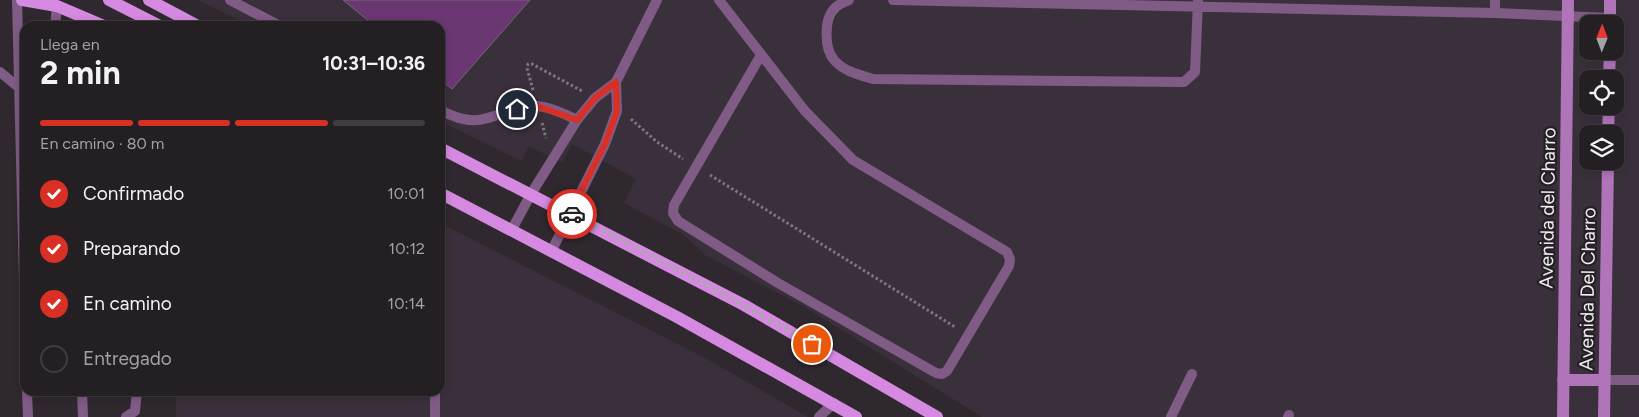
<!DOCTYPE html>
<html lang="es">
<meta charset="utf-8">
<style>
:root{--surface:#231f23;--page:#2b272b;--text:#f1f3f6;--muted:#a3a2a6;--line:#403d41;--accent:#d93025}
body{margin:0;font-family:Figtree,sans-serif;background:var(--page);color:var(--text);height:100vh;display:flex;flex-direction:column;font-size:19px;white-space:nowrap}
*{box-sizing:border-box;margin:0}
p{font-size:16px;color:var(--muted)}
.icon{flex:none;width:28px;height:28px;fill:none;stroke:currentColor;stroke-width:2;stroke-linecap:round;stroke-linejoin:round}
.map{position:relative;flex:1;overflow:hidden}
.side{position:absolute;left:20px;top:21px;width:425px;height:375px;display:flex;flex-direction:column;background:var(--surface);border-radius:15px;box-shadow:0 2px 8px #0003,0 0 0 1px var(--line)}
.side>*{flex:none}
.needle{width:32px;rotate:1deg}
.controls{position:absolute;left:1579px;top:15px;display:grid;gap:10px}
.controls a{display:grid;place-items:center;width:45px;height:45px;border-radius:10px;background:var(--surface);box-shadow:0 2px 8px #0003,0 0 0 1px var(--line);font-size:25px}
.pin{position:absolute;display:grid;place-items:center;width:42px;height:42px;color:#fff;margin:-21px;border:2px solid #fff;border-radius:50%;box-shadow:0 1px 5px #0007}
.courier{position:absolute;display:grid;place-items:center;width:50px;height:50px;margin:-25px;border:4px solid #d93025;border-radius:50%;background:#fff;color:#222;box-shadow:0 1px 6px #0007}
.summary em{font-style:normal;font-weight:700}
.summary div{display:flex;flex-direction:column-reverse}
.summary{display:flex;align-items:center;justify-content:space-between;height:85px;padding:0 20px}
h1{font-size:32px;font-weight:700;line-height:38px}
.bar{display:grid;grid-template-columns:repeat(4,1fr);gap:8px 5px;align-content:center;height:60px;padding:0 20px}
.bar i{height:6px;border-radius:4px;background:var(--line)}
.bar .active{background:var(--accent)}
.bar p{grid-column:span 4}
ol{padding:0 20px;list-style:none}
li{display:flex;align-items:center;gap:15px;height:55px}
li p{margin-inline-start:auto}
li .icon{padding:5px;border-radius:50%;background:var(--accent);color:#fff;stroke-width:4}
li:last-child{color:var(--muted)}
li i{width:28px;height:28px;border:2px solid var(--line);border-radius:50%}
.map>svg:first-child{display:block}
.built{fill:#3a303c;fill-rule:evenodd}
.building{fill:#6b3773;stroke:#706971}
.lines{fill:none;stroke-linecap:round;stroke-linejoin:round}
.path{stroke:#7c777c;stroke-width:3;stroke-dasharray:2.5 2.5;stroke-linecap:butt}
.lane{stroke:#805b85;stroke-width:10}
.secondary{stroke:#b075b9;stroke-width:12}
.primary{stroke:#d589e0;stroke-width:12}
.done{stroke:#aca7ac;stroke-width:5;stroke-dasharray:0 9}
.route{stroke:#d93025;stroke-width:6}
.labels{text-anchor:middle;stroke-width:4.5;stroke-linejoin:round;paint-order:stroke}
.street-label{font-size:19px;fill:#efebef;stroke:#251f26}
</style>
<div class="map">
<svg width="1639" height="417" viewBox="0 0 1639 417">
<rect width="100%" height="100%" fill="#2f292f"/>
<path class="built" d="M198,0H1639V417H982L803,306L705,255L684,235L624,203L636,179L572,144L562,163L529,146L521,161L440,121V26H251ZM1588,24H1615V51H1588ZM1588,79H1615V106H1588ZM1588,134H1615V161H1588Z
M440,223L707,359L808,417H176V391H440Z"/>
<path class="building" d="M343,0H530L452,89L440,79V26H375Z"/>
<g class="lines">
<path class="path" d="M533,90L527,68L528,64H532L582,91
M631,119L657,142L683,159
M542,123L546,138
M710,175L955,327"/>
<path class="lane" d="M17,0L25,320
M230,0L280,26
M719,0L805,111L853,160L1007,252L1010,259L1009,266L947,371L942,374L936,373L778,283L678,221L673,213L674,205L761,55
M849,0C845,2 839,4 836,7C823,18 824,50 835,61C845,72 860,75 873,79L1184,82L1195,72L1198,1
M893,0L1495,13L1610,18
M1495,0V13
M55,26L57,6
M0,72L17,86
M440,110C487,135 495,106 537,106C550,107 565,114 577,120
M512,229L531,194L577,120L595,98L616,82L657,0
M552,250L605,144L617,111L616,82
M1604,380H1639
M27,391L28,417
M82,391L83,417
M435,391V417
M126,417L135,411L137,391
M819,417L834,403
M1171,417L1192,374
M1288,417L1289,415"/>
<path class="secondary" d="M1610,24V0
M1609,79L1610,51
M1608,134L1609,106
M1563,380H1604
M1563,417L1568,0
M1604,417L1608,161"/>
<path class="primary" d="M22,0L57,6L104,26
M109,0L160,26
M149,0L198,26
M440,148L744,305L937,417
M440,193L677,317L856,417"/>
</g>
<g class="lines">
<path class="done" d="M572,214L744,305L812,344"/>
<path class="route" d="M517,109L537,106L577,120L595,98L616,82L617,111L605,144L570,213L572,214"/>
</g>
<g class="labels">
<g class="street-label">
<text transform="translate(1547 208) rotate(-89)" y="7">Avenida del Charro</text>
<text transform="translate(1587 289) rotate(-89)" y="7">Avenida Del Charro</text>
</g>
</g>
</svg>
<div class="controls">
<a><svg class="needle" viewBox="-14 -14 28 28"><path d="M0-13l5 13h-10z" fill="#e53935"/><path d="M0 13l5-13h-10z" fill="#a3a2a6"/></svg></a>
<a><svg class="icon" aria-label="locate" viewBox="0 0 24 24"><circle cx="12" cy="12" r="6"/><path d="M12 2v4M12 18v4M2 12h4M18 12h4"/></svg></a>
<a><svg class="icon" aria-label="layers" viewBox="0 0 24 24"><path d="M12 4l9 5-9 5-9-5zM3 14l9 5 9-5"/></svg></a>
</div>
<div class="pin" style="left:812px;top:344px;background:#ea580c"><svg class="icon" aria-label="bag" viewBox="0 0 24 24"><path d="M5 8h14l-1 12H6zM9 8a3 3 0 0 1 6 0"/></svg></div>
<div class="pin" style="left:517px;top:109px;background:#1f2937"><svg class="icon" aria-label="home" viewBox="0 0 24 24"><path d="M3 11l9-7 9 7M6 9v11h12V9"/></svg></div>
<div class="courier" style="left:572px;top:214px"><svg class="icon" aria-label="car" viewBox="0 0 24 24"><path d="M5 17H2v-5l4-1 3-4h7l3 4 3 1v5h-3M9 17h6M6 11h13"/><circle cx="7" cy="17" r="2"/><circle cx="17" cy="17" r="2"/></svg></div>
<section class="side">
<div class="summary"><div><h1>2 min</h1><p>Llega en</p></div><em>10:31–10:36</em></div>
<div class="bar"><i class="active"></i><i class="active"></i><i class="active"></i><i></i><p>En camino · 80 m</p></div>
<ol>
<li><svg class="icon" aria-label="check" viewBox="0 0 24 24"><path d="M5 12l5 5 9-10"/></svg>Confirmado<p>10:01</p></li>
<li><svg class="icon" aria-label="check" viewBox="0 0 24 24"><path d="M5 12l5 5 9-10"/></svg>Preparando<p>10:12</p></li>
<li><svg class="icon" aria-label="check" viewBox="0 0 24 24"><path d="M5 12l5 5 9-10"/></svg>En camino<p>10:14</p></li>
<li><i></i>Entregado</li>
</ol>
</section>
</div>
